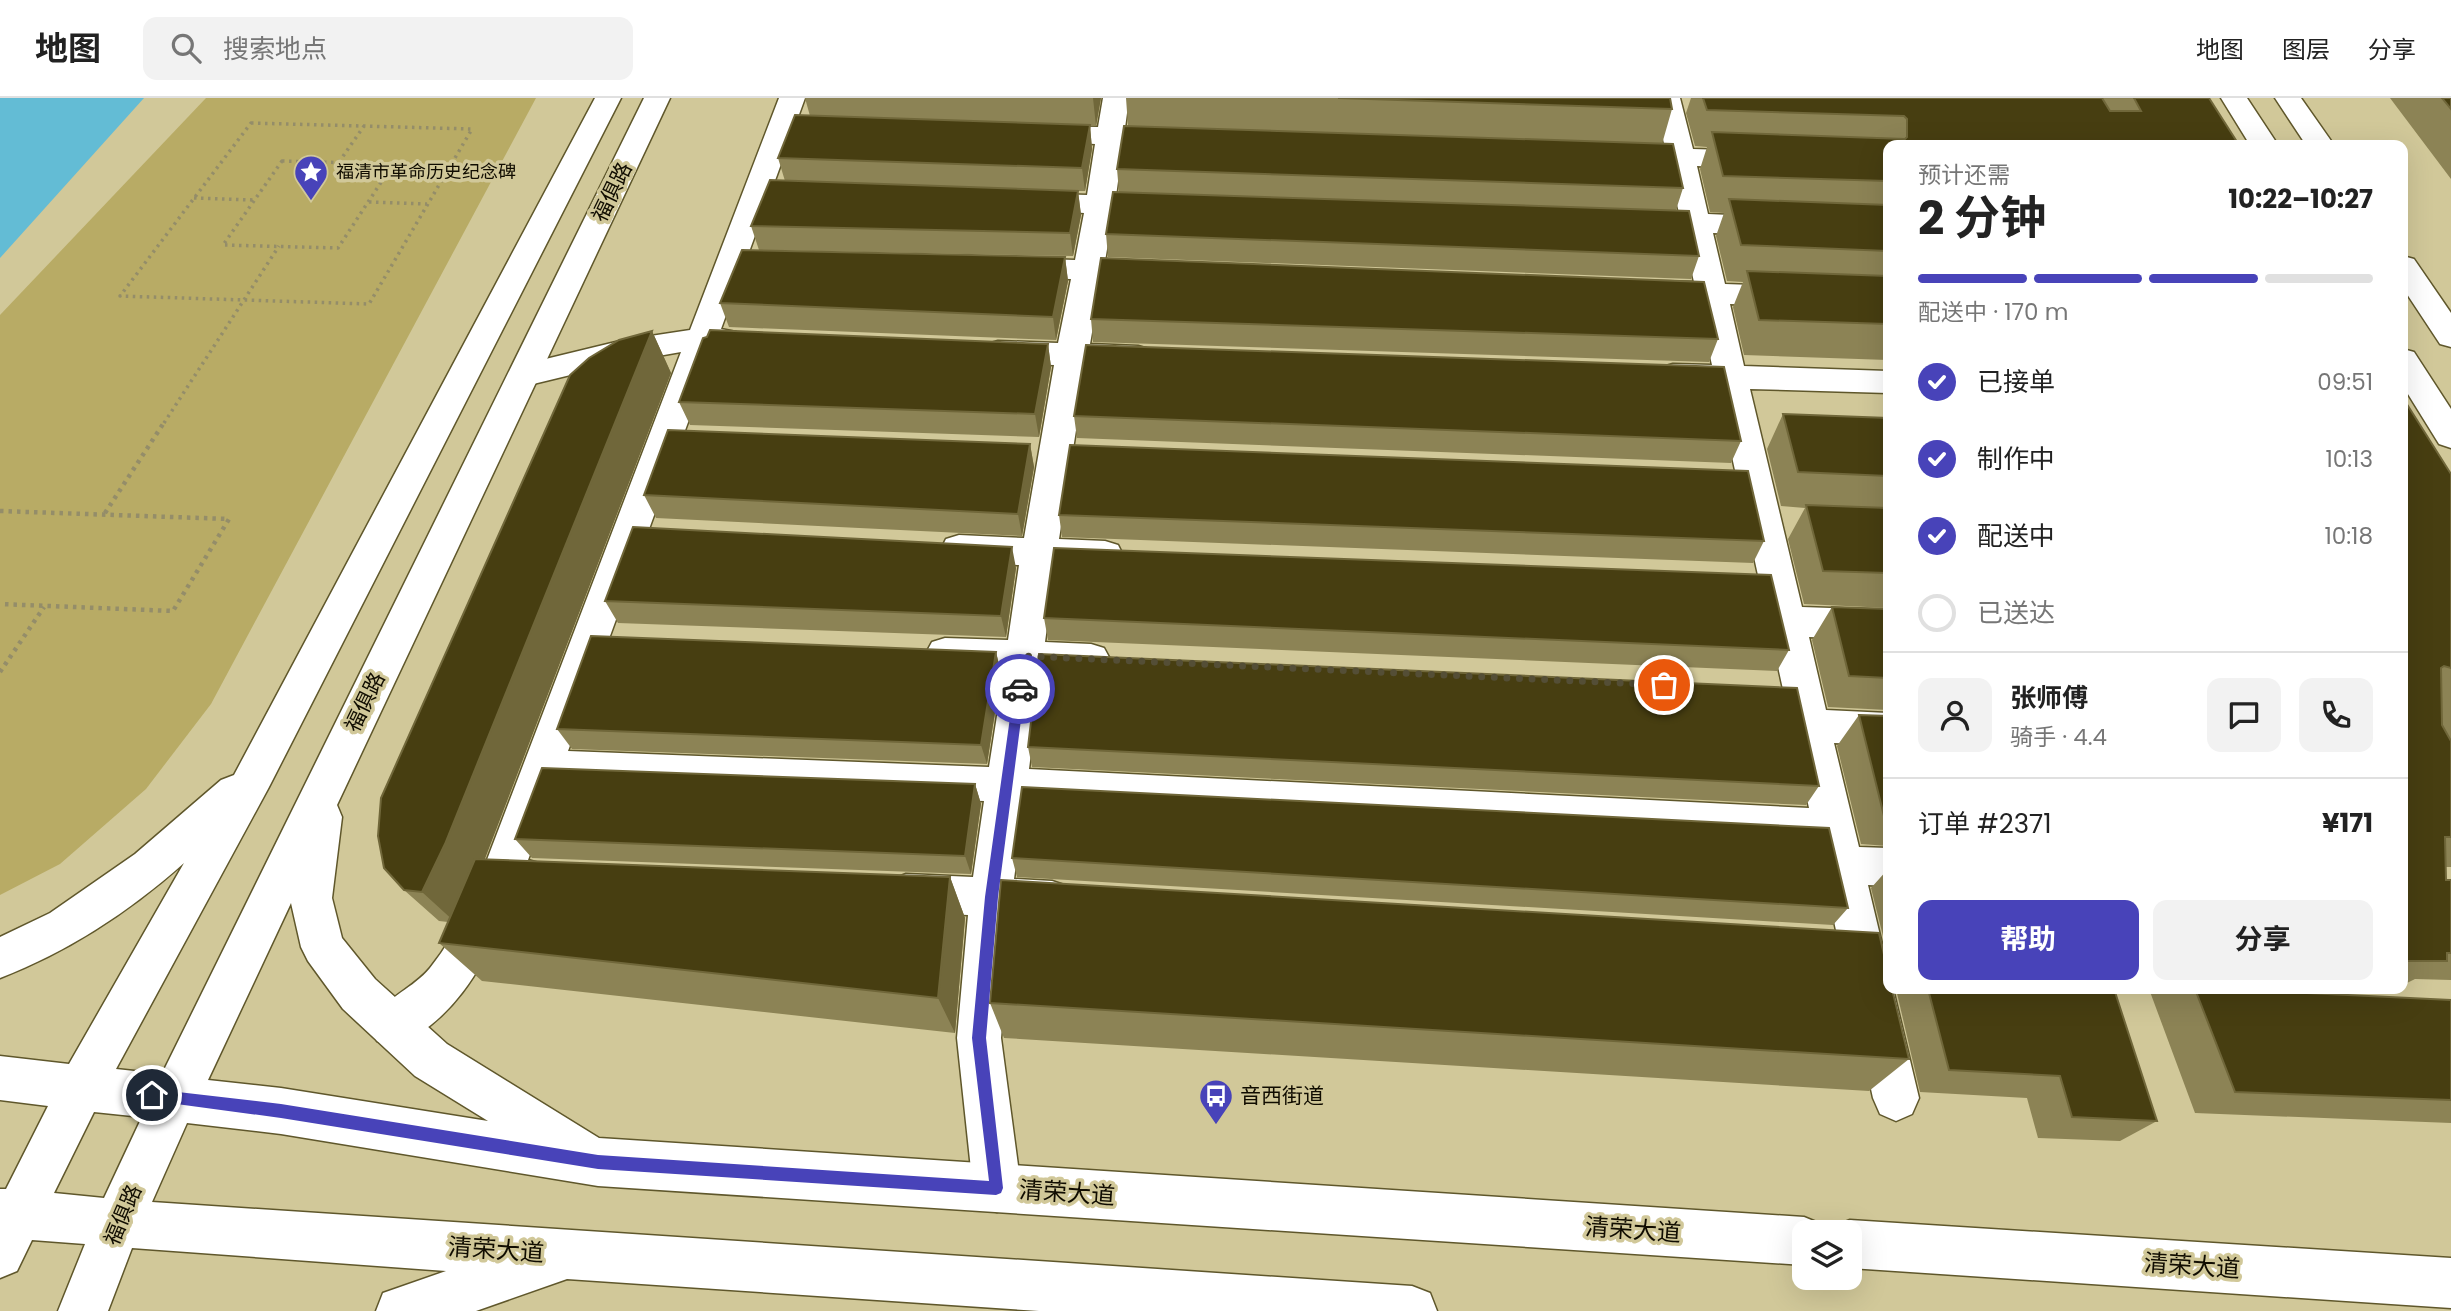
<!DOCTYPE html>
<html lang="zh">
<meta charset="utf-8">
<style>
:root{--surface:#fff;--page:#f2f2f2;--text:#222;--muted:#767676;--line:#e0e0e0;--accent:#4843b9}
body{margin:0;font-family:Poppins,"Noto Sans SC",sans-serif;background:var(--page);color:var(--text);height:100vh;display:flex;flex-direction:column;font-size:26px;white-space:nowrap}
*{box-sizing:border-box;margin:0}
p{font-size:23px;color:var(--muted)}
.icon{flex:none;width:38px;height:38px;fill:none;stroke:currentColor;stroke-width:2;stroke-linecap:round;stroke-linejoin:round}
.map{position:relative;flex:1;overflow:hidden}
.drawer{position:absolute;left:1883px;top:42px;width:525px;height:854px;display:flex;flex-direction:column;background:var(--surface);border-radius:14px;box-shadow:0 7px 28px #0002}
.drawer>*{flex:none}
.fabs{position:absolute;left:1792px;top:1122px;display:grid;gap:14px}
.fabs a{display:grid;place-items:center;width:70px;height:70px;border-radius:14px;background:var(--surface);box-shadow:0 7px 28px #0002;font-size:35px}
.pin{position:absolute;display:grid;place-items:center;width:60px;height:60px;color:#fff;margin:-30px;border:4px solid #fff;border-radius:50%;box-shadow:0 2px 7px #0007}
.courier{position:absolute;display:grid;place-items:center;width:70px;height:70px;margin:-35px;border:5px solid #4843b9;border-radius:50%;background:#fff;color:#222;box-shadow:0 2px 9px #0007}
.overview em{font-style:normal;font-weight:700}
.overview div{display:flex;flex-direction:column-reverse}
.overview{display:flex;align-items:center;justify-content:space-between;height:119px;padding:0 35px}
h1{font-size:46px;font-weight:700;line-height:52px}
.bar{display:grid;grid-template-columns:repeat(4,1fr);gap:10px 7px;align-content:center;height:84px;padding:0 35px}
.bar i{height:9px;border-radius:5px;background:var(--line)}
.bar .active{background:var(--accent)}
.bar p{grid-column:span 4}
.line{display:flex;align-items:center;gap:18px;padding:0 35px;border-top:2px solid var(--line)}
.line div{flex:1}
.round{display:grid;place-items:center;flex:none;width:74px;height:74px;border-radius:14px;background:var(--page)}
ol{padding:0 35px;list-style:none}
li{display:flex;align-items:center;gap:21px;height:77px}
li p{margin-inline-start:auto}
li .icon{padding:7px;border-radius:50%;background:var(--accent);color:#fff;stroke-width:4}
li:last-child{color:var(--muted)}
li i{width:38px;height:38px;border:4px solid var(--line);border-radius:50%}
.primary-button{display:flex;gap:14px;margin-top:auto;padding:14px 35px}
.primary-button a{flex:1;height:80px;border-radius:14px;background:var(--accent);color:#fff;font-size:28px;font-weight:700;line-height:80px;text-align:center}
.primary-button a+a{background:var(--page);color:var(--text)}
header{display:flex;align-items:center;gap:42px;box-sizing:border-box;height:98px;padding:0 35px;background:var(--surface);border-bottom:2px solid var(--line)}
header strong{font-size:33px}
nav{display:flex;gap:38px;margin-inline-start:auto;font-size:24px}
.search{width:490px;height:63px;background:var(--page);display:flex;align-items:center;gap:18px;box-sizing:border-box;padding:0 24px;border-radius:14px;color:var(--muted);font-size:26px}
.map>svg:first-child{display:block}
.green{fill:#b8ab65}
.water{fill:#63bcd5}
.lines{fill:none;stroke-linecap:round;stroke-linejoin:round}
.minor-casing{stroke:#5f572b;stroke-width:3}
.major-casing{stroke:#5f572b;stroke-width:3}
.path-far1{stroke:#948d69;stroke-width:3.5;stroke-dasharray:2.5 4.5;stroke-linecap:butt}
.path{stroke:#948d69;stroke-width:4.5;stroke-dasharray:3.5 5;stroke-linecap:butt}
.minor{fill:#fff;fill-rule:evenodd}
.major{fill:#fff;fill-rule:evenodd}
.wall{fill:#8c8355}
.shaded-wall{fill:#70673a}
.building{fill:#473e11;stroke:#70673a;stroke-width:2}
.route{fill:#4843b9}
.done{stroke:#544e36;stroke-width:7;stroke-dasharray:0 12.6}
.labels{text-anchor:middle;stroke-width:7;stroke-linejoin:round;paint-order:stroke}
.far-poi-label{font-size:18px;fill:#100c00;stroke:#d1c899;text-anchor:start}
.street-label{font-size:21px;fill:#100c00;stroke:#d1c899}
.poi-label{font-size:21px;fill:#100c00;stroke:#d1c899;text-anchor:start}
.near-street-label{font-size:24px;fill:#100c00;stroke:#d1c899}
</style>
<header>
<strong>地图</strong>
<div class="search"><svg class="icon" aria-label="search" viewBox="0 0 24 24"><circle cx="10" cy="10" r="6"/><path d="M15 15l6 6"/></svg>搜索地点</div>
<nav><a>地图</a><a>图层</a><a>分享</a></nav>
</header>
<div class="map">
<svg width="2451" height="1213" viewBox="0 0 2451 1213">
<rect width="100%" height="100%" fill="#d1c899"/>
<path class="green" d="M206,0H536L211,606L146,691L60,766L0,797V217Z"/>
<path class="water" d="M0,0H144L0,160Z"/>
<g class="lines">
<g class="minor-casing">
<path id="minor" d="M779,0H805L721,231L736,234L741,242L736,250L714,253L568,653L989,669L1004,573L945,570L932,566L926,555L932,544L945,540L1008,542L1019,467L959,465L946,461L941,451L946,441L959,437L1024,440L1054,267L998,265L987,262L982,254L987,246L998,243L1058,245L1071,181L1016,180L1005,177L1001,170L1005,163L1016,160L1075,162L1084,115L1016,110L1012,104L1016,98L1026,95L1087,97L1095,46L1030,42L1026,36L1030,30L1040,28L1098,29L1103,0H1129L1125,30L1183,34L1187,40L1183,46L1173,48L1123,47L1116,98L1172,102L1177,108L1172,114L1162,117L1113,116L1105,163L1163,167L1167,174L1163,181L1152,184L1101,182L1090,246L1138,248L1149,251L1154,259L1149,267L1138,270L1086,268L1059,441L1105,443L1118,447L1123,457L1118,467L1105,471L1055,469L1045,544L1091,546L1104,550L1110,561L1104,572L1091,576L1041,574L1029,671L1809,710L1717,290L1673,288L1662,285L1657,277L1662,269L1673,266L1712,267L1698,205L1645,200L1641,193L1645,186L1656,183L1694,184L1683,134L1628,130L1623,123L1628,116L1638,114L1679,115L1668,67L1614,63L1610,57L1614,51L1624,49L1665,50L1654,0H1680L1693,51L1757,53L1767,56L1771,62L1767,68L1757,71L1697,68L1708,116L1774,119L1784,121L1789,128L1784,135L1774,137L1713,135L1725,186L1888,192V212L1730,206L1744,268L1888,273V295L1750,291L1802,509L1888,512V542L1809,539L1826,612L1888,615V647L1834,645L1859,749L1888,750V788L1868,787L1888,871V891H1893L1919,1000L1912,1016L1896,1023L1880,1016L1873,1000L1817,746L1024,705L1014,781L1052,783L1067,788L1073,802L1067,816L1052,821L1011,819L1001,940L1021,1090L1014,1107L997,1114L980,1107L973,1090L957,940L968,817L906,814L891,808L885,795L891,782L906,776L973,779L984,703L556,687L528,762L549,768L555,781L549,794C528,802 507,801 486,793L480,780L681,254L624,264L525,288L514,285L509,277L514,269L525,266L624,242L690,232Z
M2221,0H2247L2278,47H2250Z
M2275,0H2301L2334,47H2306Z
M2403,158L2414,161L2451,215V249L2440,246L2403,190Z
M2403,251L2414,254L2451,311V350L2439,346L2403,288Z
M485,798L500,803L506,817C482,871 451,926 393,949L377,943L371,928C384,898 411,893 430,870C446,850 459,827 470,803Z"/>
</g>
<g class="major-casing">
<path id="major" d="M595,0H621L269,689L116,971L162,976L644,0H670L337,707L342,719L332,800L342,840L375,881L447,946L599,1040L1804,1119L1821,1126L1825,1134H1804V1167L598,1088L281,1036L187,1025L152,1104L1412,1188L1430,1195L1437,1213H1039L567,1181L476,1213H376L383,1195L446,1173L132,1150L108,1213H58L85,1146L32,1142L17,1173L0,1180V1091H6L48,1008L0,1002V958L69,966L184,765C130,813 68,854 0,880V839L50,815L135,756L221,682L234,677ZM291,805L301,849L308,863L343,911L415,978L488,1023L281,990L208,982ZM94,1014L142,1019L104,1100L54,1095Z
M1850,1122L2451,1160V1210L1850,1170V1134H1831L1833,1129Z"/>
</g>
<path class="path-far1" d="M251,25L472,31L369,206L120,198Z
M282,63L393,66L338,150L223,147Z
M339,64L364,28
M194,100L254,102
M369,104L427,106
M164,325L279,148"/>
<path class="path" d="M0,413L229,421L173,513L0,506
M105,415L165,323
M0,574L44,509"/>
<use href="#minor" class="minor"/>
<use href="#major" class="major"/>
</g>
<path class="wall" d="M805,0H1101L1096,28H1090L1092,51L1085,93H1078L1081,117L1073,158L759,152L751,128L785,83L778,60L810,18Z
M1126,0H1670L1672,11L1662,46L1683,90L1676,112L1699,158L1691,181L1108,159L1106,136L1119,94L1117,71L1128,28Z
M1691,0H2209L2239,47H1888V262L1744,257L1733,209L1743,184L1727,183L1716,138L1724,115L1710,114L1700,71L1707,49L1695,48L1686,15Z
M2390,0H2451V81Z
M1065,159L1068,183L1056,242L729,229L720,205Z
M1091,221L1718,241L1709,264L1093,244Z
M652,233L671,275L484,761L950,779L965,820L955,935L482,883L439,845L448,824L439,823L404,792Z
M1048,246L1051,269L1039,339L690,327L679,304Z
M2403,300L2451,376V769H2445L2446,782H2451V882L2415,881L2403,887Z
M1783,316L1888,320V510L1804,506L1788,441L1805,410L1781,408L1767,351Z
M1074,318L1741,343L1731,365L1077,340Z
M1030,346L1034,369L1022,438L656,420L644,397Z
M1059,417L1764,443L1753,465L1062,439Z
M1016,470L1006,539L618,525L605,503Z
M1832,509L1888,511V612L1828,609L1812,542Z
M1044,520L1789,552L1777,573L1048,542Z
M996,554L1001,575L987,666L572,651L557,631Z
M1859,617L1888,618V748L1861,746L1837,648Z
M1028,649L1819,688L1806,707L1032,669Z
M975,686L981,706L971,776L532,760L515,741Z
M1012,760L1848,810L1833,827L1017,779Z
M1888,771V842L1883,838L1871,790Z
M1896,891H2114L2157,1023L2120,1043L2038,1040L2027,1000L1920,994Z
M2149,891H2225L2451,902V1025L2195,1015Z
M990,905L1909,961L1869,993L1004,940Z"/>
<path class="shaded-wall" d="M1093,0H1101L1096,28Z
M1090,27L1092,51L1085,93L1082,70Z
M1078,93L1081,117L1073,158L1070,135Z
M1065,159L1068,183L1056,242L1053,219Z
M652,233L671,275L478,779L456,825L422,794Z
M1048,246L1051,269L1039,339L1035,316Z
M1030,346L1034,369L1022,438L1018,416Z
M1012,449L1016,470L1006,539L1001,518Z
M996,554L1001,575L987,666L981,647Z
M975,686L981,706L971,776L965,758Z
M950,779L965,820L955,935L938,900Z"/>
<path class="building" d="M1338,0H1670L1672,11Z
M1703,0H2102L2110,13H2141L2134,0H2209L2239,47H1888V83L1723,78L1712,34L1905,41L1907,39V21L1904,18L1707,12Z
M2442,0H2451V11Z
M795,17L1090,27L1082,70L778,60Z
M1124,28L1673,46L1683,90L1117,71Z
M770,82L1078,93L1070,135L751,128Z
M1113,94L1689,113L1699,158L1106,136Z
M1729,101L1888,107V153L1741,147Z
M742,152L1065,159L1053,219L720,205Z
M1101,160L1704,184L1718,241L1091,221Z
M1747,173L1888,178V226L1759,222Z
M710,232L1048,246L1035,316L679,304L703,240L707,239Z
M652,233L445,746L422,794L404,792L384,770L378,738L381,700L570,277L589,260L619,242Z
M1086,247L1724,269L1741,343L1074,318Z
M2403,300L2451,376V570L2444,568L2441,570L2442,627L2451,643V739H2445L2446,782H2451V855H2447V863H2403Z
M1783,316L1888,320V378L1798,374Z
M668,332L1030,346L1018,416L644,397Z
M1070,347L1748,373L1764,443L1059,417Z
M1806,407L1888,410V475L1823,473Z
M633,429L1012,449L1001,518L605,503Z
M1054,450L1771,477L1789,552L1044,520Z
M1832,509L1888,511V580L1849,578Z
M591,538L996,554L981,647L557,631Z
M1039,556L1797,590L1819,688L1028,649Z
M1859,617L1888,618V718H1884Z
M542,670L975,686L965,758L515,741Z
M1022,689L1829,730L1848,810L1012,760Z
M475,761L950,779L938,900L439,845Z
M1001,782L1879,835L1888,874V891H1892L1909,961L990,905Z
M1928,891H2114L2157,1023L2072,1019L2060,978L1949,972Z
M2195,891H2225L2451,902V1002L2235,994Z"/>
<path class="route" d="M1020,587L1025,591L998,799L986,940L1003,1090L1001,1095L996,1097L598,1071L281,1020L147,1002V993L152,991L281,1006L598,1057L989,1083L972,940L985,799L1014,591Z"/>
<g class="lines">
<path class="done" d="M1020,591L1024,558L1664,587"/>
</g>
<defs>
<g id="sight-pin" transform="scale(1.75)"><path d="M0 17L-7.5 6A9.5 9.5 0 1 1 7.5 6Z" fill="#4843b9" stroke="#d1c899"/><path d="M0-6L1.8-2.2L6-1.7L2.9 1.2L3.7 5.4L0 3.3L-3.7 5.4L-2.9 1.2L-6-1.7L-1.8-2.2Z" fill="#fff"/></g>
<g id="bus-pin" transform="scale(1.75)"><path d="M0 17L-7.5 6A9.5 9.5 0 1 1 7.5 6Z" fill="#4843b9" stroke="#d1c899"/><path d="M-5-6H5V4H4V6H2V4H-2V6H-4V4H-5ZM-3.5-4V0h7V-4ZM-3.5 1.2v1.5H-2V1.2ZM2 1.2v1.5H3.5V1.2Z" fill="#fff"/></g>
</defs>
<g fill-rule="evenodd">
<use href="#sight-pin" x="311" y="74"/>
<use href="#bus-pin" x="1216" y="998"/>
</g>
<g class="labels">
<g class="far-poi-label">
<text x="336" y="80">福清市革命历史纪念碑</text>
</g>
<g class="street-label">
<text transform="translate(612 94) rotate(-64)" y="7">福俱路</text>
<text transform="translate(365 604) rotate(-64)" y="7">福俱路</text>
<text transform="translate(123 1117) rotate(-67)" y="7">福俱路</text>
</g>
<g class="poi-label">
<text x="1240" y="1005">音西街道</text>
</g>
<g class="near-street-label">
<text transform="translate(1067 1095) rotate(4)" y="8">清荣大道</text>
<text transform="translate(1633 1132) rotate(4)" y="8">清荣大道</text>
<text transform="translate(496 1152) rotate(4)" y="8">清荣大道</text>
<text transform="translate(2192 1168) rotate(4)" y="8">清荣大道</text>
</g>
</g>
</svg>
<div class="fabs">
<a><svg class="icon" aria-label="layers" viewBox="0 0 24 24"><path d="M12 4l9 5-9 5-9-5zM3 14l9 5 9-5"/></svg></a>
</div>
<div class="pin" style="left:1664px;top:587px;background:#ea580c"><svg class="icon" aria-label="bag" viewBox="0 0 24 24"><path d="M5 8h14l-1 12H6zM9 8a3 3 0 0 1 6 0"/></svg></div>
<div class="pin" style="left:152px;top:997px;background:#1f2937"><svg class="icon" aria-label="home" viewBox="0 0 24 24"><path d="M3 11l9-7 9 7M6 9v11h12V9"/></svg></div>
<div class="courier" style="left:1020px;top:591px"><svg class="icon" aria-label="car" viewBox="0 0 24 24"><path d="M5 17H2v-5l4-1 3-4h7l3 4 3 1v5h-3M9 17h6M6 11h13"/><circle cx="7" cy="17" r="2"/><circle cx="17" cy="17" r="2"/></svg></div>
<section class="drawer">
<div class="overview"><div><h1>2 分钟</h1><p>预计还需</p></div><em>10:22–10:27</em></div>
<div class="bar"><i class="active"></i><i class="active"></i><i class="active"></i><i></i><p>配送中 · 170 m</p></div>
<ol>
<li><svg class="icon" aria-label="check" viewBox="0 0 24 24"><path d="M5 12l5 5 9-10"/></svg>已接单<p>09:51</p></li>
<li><svg class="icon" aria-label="check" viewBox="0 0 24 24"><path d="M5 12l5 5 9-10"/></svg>制作中<p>10:13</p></li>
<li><svg class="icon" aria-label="check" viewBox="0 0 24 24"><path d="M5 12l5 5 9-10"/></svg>配送中<p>10:18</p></li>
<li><i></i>已送达</li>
</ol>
<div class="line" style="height:126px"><a class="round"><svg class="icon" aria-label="person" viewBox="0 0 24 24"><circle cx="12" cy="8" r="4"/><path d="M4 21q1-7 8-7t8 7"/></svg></a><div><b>张师傅</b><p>骑手 · 4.4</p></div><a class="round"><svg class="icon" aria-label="chat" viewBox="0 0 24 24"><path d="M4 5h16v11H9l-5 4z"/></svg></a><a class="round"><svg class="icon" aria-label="phone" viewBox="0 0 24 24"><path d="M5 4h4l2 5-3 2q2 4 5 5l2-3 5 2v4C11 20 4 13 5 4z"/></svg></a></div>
<div class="line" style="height:91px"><div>订单 #2371</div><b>¥171</b></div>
<div class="primary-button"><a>帮助</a><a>分享</a></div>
</section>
</div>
